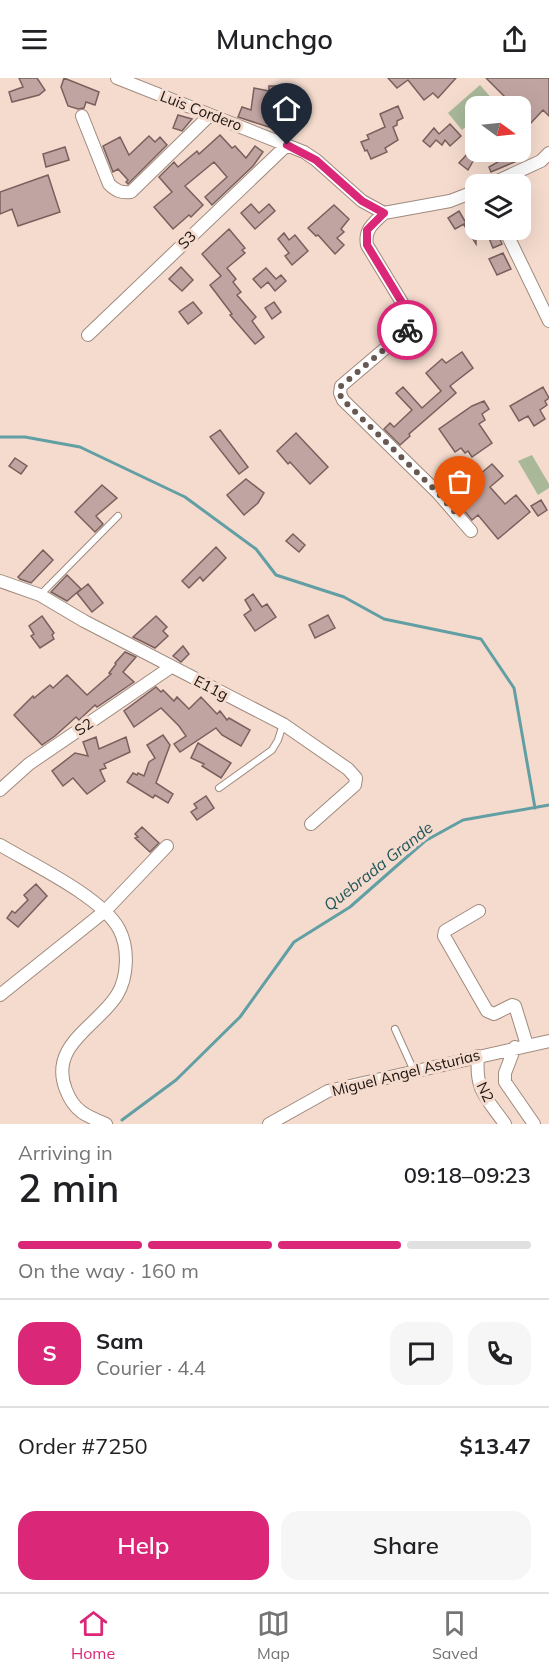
<!DOCTYPE html>
<meta charset="utf-8">
<style>
:root{--surface:#fff;--page:#f6f6f6;--text:#202124;--muted:#757577;--line:#e0e0e0;--accent:#db2777}
body{margin:0;font-family:Mulish,sans-serif;background:var(--page);color:var(--text);height:100vh;display:flex;flex-direction:column;font-size:22px;white-space:nowrap}
*{box-sizing:border-box;margin:0}
p{font-size:20px;color:var(--muted)}
.icon{flex:none;width:33px;height:33px;fill:none;stroke:currentColor;stroke-width:2;stroke-linecap:round;stroke-linejoin:round}
.map{position:relative;height:1046px;overflow:hidden}
.sheet{display:flex;flex-direction:column;background:var(--surface);flex:1}
.sheet>*{flex:none}
.needle{width:39px;rotate:105deg}
.fabs{position:absolute;left:465px;top:18px;display:grid;gap:12px}
.fabs a{display:grid;place-items:center;width:66px;height:66px;border-radius:12px;background:var(--surface);box-shadow:0 6px 24px #0002;font-size:30px}
.pin{position:absolute;display:grid;place-items:center;width:51px;height:51px;color:#fff;margin:-62px -26px;border-radius:50% 50% 50% 0;rotate:-45deg;box-shadow:0 0 6px #0007}
.pin .icon{rotate:45deg}
.courier{position:absolute;display:grid;place-items:center;width:60px;height:60px;margin:-30px;border:4px solid #db2777;border-radius:50%;background:#fff;color:#222;box-shadow:0 2px 8px #0007}
.summary em{font-style:normal;font-weight:600}
.summary div{display:flex;flex-direction:column-reverse}
.summary{display:flex;align-items:center;justify-content:space-between;height:102px;padding:0 18px}
h1{font-size:39px;font-weight:600;line-height:45px}
.bar{display:grid;grid-template-columns:repeat(4,1fr);gap:9px 6px;align-content:center;height:72px;padding:0 18px}
.bar i{height:8px;border-radius:4px;background:var(--line)}
.bar .selected{background:var(--accent)}
.bar p{grid-column:span 4}
.line{display:flex;align-items:center;gap:15px;padding:0 18px;border-top:2px solid var(--line)}
.line div{flex:1}
.round{display:grid;place-items:center;flex:none;width:63px;height:63px;border-radius:18px;background:var(--page)}
.action{display:flex;gap:12px;margin-top:auto;padding:12px 18px}
.action a{flex:1;height:69px;border-radius:18px;background:var(--accent);color:#fff;font-size:24px;font-weight:600;line-height:69px;text-align:center}
.action a+a{background:var(--page);color:var(--text)}
header{display:flex;justify-content:space-between;align-items:center;height:78px;padding:0 18px;background:var(--surface);font-size:27px;font-weight:600}
.menu{display:flex;justify-content:space-around;align-items:center;height:84px;border-top:2px solid var(--line);background:var(--surface);font-size:16px;color:var(--muted)}
.menu a{display:grid;justify-items:center;gap:3px}
.menu .selected{color:var(--accent)}
.map>svg:first-child{display:block}
.grass{fill:#a8b899}
.lines{fill:none;stroke-linecap:round;stroke-linejoin:round}
.stream{stroke:#619fa4;stroke-width:3}
.building{fill:#c0a4a1;stroke:#79605d;stroke-width:1.5}
.lane-casing{stroke:#a08a7d;stroke-width:8}
.street-casing{stroke:#a08a7d;stroke-width:14}
.lane{stroke:#fff;stroke-width:6}
.street{stroke:#fff;stroke-width:12}
.done{stroke:#675951;stroke-width:6;stroke-dasharray:0 10.8}
.route{stroke:#db2777;stroke-width:8}
.labels{text-anchor:middle;stroke-width:6;stroke-linejoin:round;paint-order:stroke}
.street-label{font-size:15px;fill:#1b130e;stroke:#f4dbce}
.water-label{font-size:16px;font-style:italic;fill:#21575b;stroke:#f4dbce}
</style>
<header><svg class="icon" aria-label="menu" viewBox="0 0 24 24"><path d="M4 6h16M4 12h16M4 18h16"/></svg>Munchgo<svg class="icon" aria-label="share" viewBox="0 0 24 24"><path d="M12 15V3M7 8l5-5 5 5M5 13v7h14v-7"/></svg></header>
<div class="map">
<svg width="549" height="1046" viewBox="0 0 549 1046">
<rect width="100%" height="100%" fill="#f4dbce"/>
<path class="grass" d="M480,7L494,23L488,28H476L475,40L462,52L448,35Z
M532,377L549,406V410L538,417L518,383Z"/>
<g class="lines">
<path class="stream" d="M0,359H25L80,369L185,419L256,471L276,497L344,519L384,541L481,561L514,610L535,730
M122,1042L176,1002L240,939L294,864L350,829L425,763L463,742L549,727"/>
</g>
<path class="building" d="M19,0H37L45,12L39,17L12,24L9,14L23,9Z
M64,0L99,14L95,27L86,24L84,30L78,31L68,28L61,9Z
M388,0H456L438,20L433,15L424,22L408,2L397,10Z
M486,0H549V38L543,32L530,46L520,37V28H510L504,22L506,20Z
M269,8H278V17H284V34H280L275,51L238,39L242,29L251,32L254,10L269,13Z
M398,28L403,40L397,43V47L393,49L398,62L385,70L387,74L371,81L367,72L365,73L361,64L369,61L367,57L385,49L380,36Z
M178,37L192,41L182,53L173,50Z
M450,46L461,58L450,68L445,62L442,67L436,62L430,69L423,63L434,50L439,56Z
M220,57L232,70L235,68L246,80L255,68L263,74L253,88L212,127L205,119L227,99L214,84L191,103L185,108L203,127L191,139L189,137L173,151L154,129L172,114L159,99L174,84L178,89L197,73L199,76Z
M149,58L155,64L160,59L167,67L128,106L126,104L128,102L118,91L113,94L103,68L120,59L129,77Z
M65,69L69,82L46,89L43,76Z
M470,73L476,78L468,92L459,85Z
M515,74L519,82L491,94L489,89Z
M48,97L60,134L18,148L12,131L0,136V114Z
M251,126L259,135L269,126L275,133L255,151L241,135Z
M334,127L349,141L341,151L344,154L337,160L344,167L335,176L318,157L316,158L308,150Z
M459,133L466,145L455,151L448,140Z
M476,140V152H488L476,160V166L464,147Z
M229,151L245,170L242,172L245,175L227,190L236,201L233,204L241,214L237,217L256,239L252,243L264,259L255,266L230,237L232,236L210,207L221,198L202,176Z
M497,154L502,166L493,170L488,158Z
M284,155L289,162L295,157L308,173L292,187L285,178L289,175L278,161Z
M503,175L511,191L497,197L489,181Z
M181,189L193,202L182,213L169,201Z
M266,190L276,201L281,197L286,203L275,213L268,204L261,210L253,201Z
M193,224L202,235L188,246L179,234Z
M274,224L281,234L272,241L265,230Z
M462,274L473,290L450,308L456,315L409,356L410,358L400,367L384,351L390,345L394,349L412,332L396,315L403,309L422,330L441,313L426,295L442,281L446,285Z
M543,309L549,320L545,323L547,327L540,332L545,341L534,348L528,338L519,343L510,328Z
M484,323L489,331L482,336L485,342L479,346L492,365L472,379L468,373L465,375L461,370L455,374L439,351L472,328Z
M220,352L248,389L239,396L210,359Z
M296,355L328,389L310,406L290,384L288,386L277,373Z
M15,380L27,388L21,396L9,388Z
M492,386L503,398L490,409L505,426L516,417L530,434L498,461L478,437L472,442L453,419Z
M246,401L264,415L258,425L244,437L227,417Z
M102,407L117,420L96,438L103,446L95,454L75,434Z
M541,422L547,432L538,438L531,428Z
M293,456L305,467L299,474L286,463Z
M216,469L226,480L203,503L200,499L189,510L182,503Z
M43,472L53,482L31,505L20,501L18,499Z
M67,497L81,511L67,523L51,514Z
M88,506L103,525L92,534L77,515Z
M253,516L262,529L267,526L276,539L255,553L244,537L251,532L245,522Z
M328,537L335,550L315,560L309,547Z
M42,538L54,555L52,557L54,561L40,570L31,558L34,556L29,548Z
M156,538L167,549L163,553L168,558L155,570L133,559Z
M183,568L189,576L181,584L173,578Z
M125,574L136,579L123,594L134,604L97,629L95,627L79,642L76,639L55,658L42,667L14,637L33,618L34,620L50,607L53,610L67,597L87,617L111,596L109,595L116,586L115,585Z
M156,609L161,614L163,612L174,623L177,619L189,631L201,619L217,636L220,633L227,642L229,640L250,652L241,668L222,657L216,650L180,674L174,666L186,658L179,648L161,630L134,649L124,633Z
M163,657L170,667L156,705L173,716L168,725L155,717L153,720L127,704L133,695L137,697L138,695L144,698L149,684L155,680L147,667Z
M96,659L99,671L126,659L130,674L104,686L106,690L100,692L105,703L87,716L73,700L63,708L52,693L75,675L88,678L83,664Z
M198,665L231,685L221,700L202,688L204,686L191,680Z
M206,718L214,730L197,742L191,734L197,730L194,726Z
M142,749L159,765L150,774L135,760L138,759L135,756Z
M36,806L47,818L18,849L7,840L12,833L15,835L28,822L24,817Z"/>
<g class="lines">
<g class="lane-casing">
<path id="lane" d="M40,517L118,438
M219,710L272,672L278,662L283,646
M395,951L414,993"/>
</g>
<g class="street-casing">
<path id="street" d="M117,0L304,74L316,82L362,123L384,135L450,123L476,113
M82,38L109,106C116,113 121,115 131,114L210,37
M491,106L541,83L549,75
M384,135C374,145 364,151 367,167L412,241L411,247L407,252L341,308L340,315L343,322L438,415L471,453
M505,152L549,243
M88,257L287,67
M0,503L40,517L84,543L283,646L348,691L356,700L355,707L311,746
M0,712L29,686L171,589
M0,767C32,786 102,819 119,851C129,870 128,899 117,917C98,948 48,967 66,1012C74,1033 86,1038 106,1046
M479,833L445,853L444,858L487,933L494,936L512,927L515,928L527,967
M0,917L105,833L167,768
M515,969L505,995V1004L534,1046
M478,978C475,1013 486,1019 505,1046
M269,1046L328,1013L549,963"/>
</g>
<use href="#lane" class="lane"/>
<use href="#street" class="street"/>
</g>
<g class="lines">
<path class="done" d="M407,252L341,308L339,315L343,322L438,415L460,440"/>
<path class="route" d="M287,67L316,82L362,123L384,135L367,152V167L412,241L407,252"/>
</g>
<g class="labels">
<g class="street-label">
<text transform="translate(201 33) rotate(21)" y="5">Luis Cordero</text>
<text transform="translate(187 162) rotate(-44)" y="5">S3</text>
<text transform="translate(211 610) rotate(27)" y="5">E11g</text>
<text transform="translate(84 649) rotate(-35)" y="5">S2</text>
<text transform="translate(406 995) rotate(-14)" y="5">Miguel Angel Asturias</text>
<text transform="translate(485 1014) rotate(65)" y="5">N2</text>
</g>
<g class="water-label">
<text transform="translate(378 788) rotate(-38)" y="6">Quebrada Grande</text>
</g>
</g>
</svg>
<div class="fabs">
<a><svg class="needle" viewBox="-14 -14 28 28"><path d="M0-13l5 13h-10z" fill="#e53935"/><path d="M0 13l5-13h-10z" fill="#757577"/></svg></a>
<a><svg class="icon" aria-label="layers" viewBox="0 0 24 24"><path d="M12 4l9 5-9 5-9-5zM3 14l9 5 9-5"/></svg></a>
</div>
<div class="pin" style="left:460px;top:440px;background:#ea580c"><svg class="icon" aria-label="bag" viewBox="0 0 24 24"><path d="M5 8h14l-1 12H6zM9 8a3 3 0 0 1 6 0"/></svg></div>
<div class="pin" style="left:287px;top:67px;background:#1f2937"><svg class="icon" aria-label="home" viewBox="0 0 24 24"><path d="M3 11l9-7 9 7M6 9v11h12V9"/></svg></div>
<div class="courier" style="left:407px;top:252px"><svg class="icon" aria-label="bike" viewBox="0 0 24 24"><circle cx="6" cy="16" r="4"/><circle cx="18" cy="16" r="4"/><path d="M6 16l4-8h5l3 8M10 8l3 8H6M13 5h3"/></svg></div>
</div>
<section class="sheet">
<div class="summary"><div><h1>2 min</h1><p>Arriving in</p></div><em>09:18–09:23</em></div>
<div class="bar"><i class="selected"></i><i class="selected"></i><i class="selected"></i><i></i><p>On the way · 160 m</p></div>
<div class="line" style="height:108px"><b class="round" style="background:var(--accent);color:#fff">S</b><div><b>Sam</b><p>Courier · 4.4</p></div><a class="round"><svg class="icon" aria-label="chat" viewBox="0 0 24 24"><path d="M4 5h16v11H9l-5 4z"/></svg></a><a class="round"><svg class="icon" aria-label="phone" viewBox="0 0 24 24"><path d="M5 4h4l2 5-3 2q2 4 5 5l2-3 5 2v4C11 20 4 13 5 4z"/></svg></a></div>
<div class="line" style="height:78px"><div>Order #7250</div><b>$13.47</b></div>
<div class="action"><a>Help</a><a>Share</a></div>
</section>
<nav class="menu">
<a class="selected"><svg class="icon" aria-label="home" viewBox="0 0 24 24"><path d="M3 11l9-7 9 7M6 9v11h12V9"/></svg>Home</a>
<a><svg class="icon" aria-label="map" viewBox="0 0 24 24"><path d="M3 6l6-2 6 2 6-2v14l-6 2-6-2-6 2zM9 4v14M15 6v14"/></svg>Map</a>
<a><svg class="icon" aria-label="saved" viewBox="0 0 24 24"><path d="M7 4h10v16l-5-4-5 4z"/></svg>Saved</a>
</nav>
